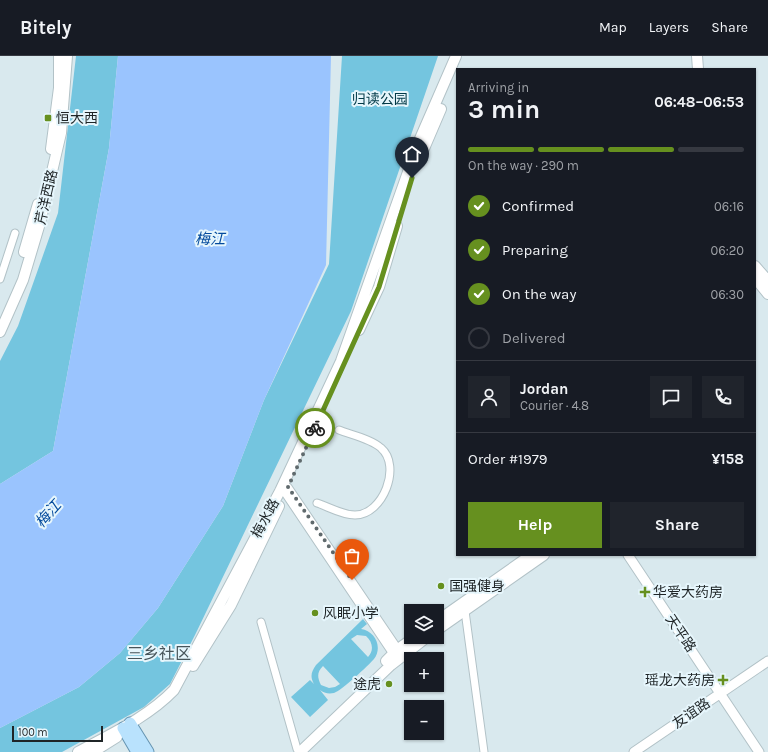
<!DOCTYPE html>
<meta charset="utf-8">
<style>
:root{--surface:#171b24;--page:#20242c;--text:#f1f3f6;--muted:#9ea1a6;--line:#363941;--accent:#66901f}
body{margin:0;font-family:Karla,"Noto Sans SC",sans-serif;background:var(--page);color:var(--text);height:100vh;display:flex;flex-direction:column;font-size:15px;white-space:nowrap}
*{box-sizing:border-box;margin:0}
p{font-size:13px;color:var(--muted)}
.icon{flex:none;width:22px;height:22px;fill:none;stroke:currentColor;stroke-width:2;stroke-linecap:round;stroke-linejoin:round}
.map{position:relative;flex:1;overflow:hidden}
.drawer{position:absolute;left:456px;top:12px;width:300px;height:488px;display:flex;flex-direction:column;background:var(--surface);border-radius:0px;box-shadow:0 1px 3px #0004}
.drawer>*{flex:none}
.buttons{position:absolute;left:404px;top:548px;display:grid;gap:8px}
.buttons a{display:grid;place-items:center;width:40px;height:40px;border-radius:0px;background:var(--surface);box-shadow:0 1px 3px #0004;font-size:20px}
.scale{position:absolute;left:12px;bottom:10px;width:91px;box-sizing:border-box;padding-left:4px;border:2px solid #1f2527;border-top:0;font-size:11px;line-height:14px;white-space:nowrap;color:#1f2527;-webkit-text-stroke:3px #e6f6fc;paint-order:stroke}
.pin{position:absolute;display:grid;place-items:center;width:34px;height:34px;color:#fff;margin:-41px -17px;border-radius:50% 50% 50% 0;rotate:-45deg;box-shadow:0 0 4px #0007}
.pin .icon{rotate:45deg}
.courier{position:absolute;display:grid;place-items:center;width:40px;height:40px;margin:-20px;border:3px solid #66901f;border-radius:50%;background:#fff;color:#222;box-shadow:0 1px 5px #0007}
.summary em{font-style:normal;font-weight:700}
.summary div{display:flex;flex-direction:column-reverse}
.summary{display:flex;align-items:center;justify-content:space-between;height:68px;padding:0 12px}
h1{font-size:26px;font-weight:700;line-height:30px}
.bar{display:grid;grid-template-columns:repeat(4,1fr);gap:6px 4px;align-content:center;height:48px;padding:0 12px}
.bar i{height:5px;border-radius:3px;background:var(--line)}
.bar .active{background:var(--accent)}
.bar p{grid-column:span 4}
.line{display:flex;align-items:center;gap:10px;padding:0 12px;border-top:1px solid var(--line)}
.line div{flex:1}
.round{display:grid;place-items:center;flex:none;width:42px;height:42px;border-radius:0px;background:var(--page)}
ol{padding:0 12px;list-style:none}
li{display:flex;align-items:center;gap:12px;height:44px}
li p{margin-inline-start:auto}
li .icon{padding:4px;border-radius:50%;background:var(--accent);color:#fff;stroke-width:4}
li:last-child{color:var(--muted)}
li i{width:22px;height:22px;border:2px solid var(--line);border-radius:50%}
.button{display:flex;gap:8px;margin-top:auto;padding:8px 12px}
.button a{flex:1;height:46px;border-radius:0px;background:var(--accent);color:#fff;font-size:16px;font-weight:700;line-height:46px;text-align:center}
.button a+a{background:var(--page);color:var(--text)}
header{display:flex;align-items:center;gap:24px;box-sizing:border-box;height:56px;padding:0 20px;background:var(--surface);border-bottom:1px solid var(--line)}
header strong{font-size:19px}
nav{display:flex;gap:22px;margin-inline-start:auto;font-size:14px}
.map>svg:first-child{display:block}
.green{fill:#74c5df;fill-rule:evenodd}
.water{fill:#9ac4fe}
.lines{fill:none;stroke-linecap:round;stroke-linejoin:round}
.minor-casing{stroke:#b2c2c7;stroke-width:9}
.tertiary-casing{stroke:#b2c2c7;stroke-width:11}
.secondary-casing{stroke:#b2c2c7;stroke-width:12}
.primary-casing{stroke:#6594b1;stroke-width:13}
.minor{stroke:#fff;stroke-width:7}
.tertiary{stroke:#fff;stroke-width:9}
.secondary{stroke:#fff;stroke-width:10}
.primary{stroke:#b9e2fd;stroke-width:11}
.done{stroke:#606a6d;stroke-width:4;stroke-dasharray:0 7.2}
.route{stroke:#66901f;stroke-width:5}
.poi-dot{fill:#66901f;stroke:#e6f6fc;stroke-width:1.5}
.labels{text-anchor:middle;stroke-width:4;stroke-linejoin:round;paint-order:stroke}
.park-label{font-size:14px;fill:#003947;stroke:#e6f6fc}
.poi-label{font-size:14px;fill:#1f2527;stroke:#e6f6fc;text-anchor:start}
.street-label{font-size:14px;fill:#1f2527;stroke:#e6f6fc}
.water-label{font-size:15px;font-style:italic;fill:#044b9d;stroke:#e6f6fc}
.quarter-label{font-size:16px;fill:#47555a;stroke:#e6f6fc}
</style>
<header>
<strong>Bitely</strong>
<nav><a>Map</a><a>Layers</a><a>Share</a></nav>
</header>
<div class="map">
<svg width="768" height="696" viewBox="0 0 768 696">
<rect width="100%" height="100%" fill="#d9e9ee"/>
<path class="green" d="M76,0H118L109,92L53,395L0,428V305L18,270L58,157Z
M342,0H438L351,255L195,579L170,628L144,651L62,696H0V672L79,631L120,597L158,552L223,450L264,344L329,208Z
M363,563L367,568L361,573C375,575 383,591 374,603C369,609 341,635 334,637C328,638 324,637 320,634L328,644L310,661L291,641L310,624L314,628C310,621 311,616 316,609ZM357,579L366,580C373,586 374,595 368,601L351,583ZM323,610L340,628L335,631L329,632L321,629C317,621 317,616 323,610Z"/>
<path class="water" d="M118,0H331L326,209L264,344L223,450L158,552L120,597L79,631L0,672V428L53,395L109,92Z"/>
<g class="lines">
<g class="minor-casing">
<path id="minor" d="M0,223L15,177
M283,428L288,431L398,593
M280,435L285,437L393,598
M317,447C329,451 342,459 355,459C383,459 402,410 381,392C371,383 352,379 339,374
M465,555L484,696
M261,566L297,693"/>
</g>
<g class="tertiary-casing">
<path id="tertiary" d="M628,499L759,696
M634,696L768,605"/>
</g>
<g class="secondary-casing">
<path id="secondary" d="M697,0L698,13
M51,93L59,32V0
M420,102L441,53
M24,196L38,148
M755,210L768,225
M755,222L768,238
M359,274L379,231L397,170
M0,276L23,224L40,167L61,77L67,0
M437,565L531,499
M437,574L544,499
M386,605L398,593L415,581
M193,610L231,549L279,450
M78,696C111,678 148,661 174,634L280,435L341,305L419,85L456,0
M93,696L117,681
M300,696L391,609L427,581"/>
</g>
<g class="primary-casing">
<path id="primary" d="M130,667L148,696
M123,672L137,696"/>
</g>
<use href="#minor" class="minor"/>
<use href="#tertiary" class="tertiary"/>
<use href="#secondary" class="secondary"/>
<use href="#primary" class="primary"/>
</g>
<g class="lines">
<path class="done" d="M315,372L288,431L352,524"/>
<path class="route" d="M315,372L379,231L412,122"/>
</g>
<g class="poi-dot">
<rect x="44" y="58" width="8" height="8" rx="2"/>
<circle cx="441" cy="530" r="4"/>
<path d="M643 530h4v4h4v4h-4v4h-4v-4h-4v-4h4z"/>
<circle cx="315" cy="557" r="4"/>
<path d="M721 618h4v4h4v4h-4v4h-4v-4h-4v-4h4z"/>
<circle cx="389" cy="628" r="4"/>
</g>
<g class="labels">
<g class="park-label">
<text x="380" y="48">归读公园</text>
</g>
<g class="poi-label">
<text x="56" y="67">恒大西</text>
<text x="449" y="535">国强健身</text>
<text x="653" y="541">华爱大药房</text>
<text x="323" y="562">风眠小学</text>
<text x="715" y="629" text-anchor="end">瑶龙大药房</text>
<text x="381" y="633" text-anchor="end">途虎</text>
</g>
<g class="street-label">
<text transform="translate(46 141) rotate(-77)" y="5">芹洋西路</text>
<text transform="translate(265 462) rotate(-62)" y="5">梅水路</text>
<text transform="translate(681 577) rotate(56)" y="5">天平路</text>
<text transform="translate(691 657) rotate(-34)" y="5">友谊路</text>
</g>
<g class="water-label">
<text x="210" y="188">梅江</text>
<text transform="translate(48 458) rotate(-48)" y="5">梅江</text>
</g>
<g class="quarter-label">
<text x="159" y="603">三乡社区</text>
</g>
</g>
</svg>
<div class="buttons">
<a><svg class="icon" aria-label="layers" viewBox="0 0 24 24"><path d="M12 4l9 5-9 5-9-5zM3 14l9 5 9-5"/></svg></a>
<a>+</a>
<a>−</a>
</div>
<div class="scale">100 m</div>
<div class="pin" style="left:352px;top:524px;background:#ea580c"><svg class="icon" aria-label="bag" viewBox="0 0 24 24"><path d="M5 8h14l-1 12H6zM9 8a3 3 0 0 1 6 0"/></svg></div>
<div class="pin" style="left:412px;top:122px;background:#1f2937"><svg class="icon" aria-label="home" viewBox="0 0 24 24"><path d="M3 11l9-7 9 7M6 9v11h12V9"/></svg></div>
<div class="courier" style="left:315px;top:372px"><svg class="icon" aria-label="bike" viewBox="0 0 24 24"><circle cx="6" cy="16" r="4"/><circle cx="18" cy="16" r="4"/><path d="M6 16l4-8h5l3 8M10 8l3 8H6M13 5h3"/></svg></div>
<section class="drawer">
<div class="summary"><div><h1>3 min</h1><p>Arriving in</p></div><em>06:48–06:53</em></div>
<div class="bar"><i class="active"></i><i class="active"></i><i class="active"></i><i></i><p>On the way · 290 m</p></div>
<ol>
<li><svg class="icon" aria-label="check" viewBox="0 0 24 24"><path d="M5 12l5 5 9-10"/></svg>Confirmed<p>06:16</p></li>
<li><svg class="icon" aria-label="check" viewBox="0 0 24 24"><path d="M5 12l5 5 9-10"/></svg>Preparing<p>06:20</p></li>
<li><svg class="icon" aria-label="check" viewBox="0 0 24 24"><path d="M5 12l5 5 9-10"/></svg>On the way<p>06:30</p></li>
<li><i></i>Delivered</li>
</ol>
<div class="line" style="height:72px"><a class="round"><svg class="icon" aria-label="person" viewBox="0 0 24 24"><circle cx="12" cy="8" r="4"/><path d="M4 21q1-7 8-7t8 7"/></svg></a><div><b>Jordan</b><p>Courier · 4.8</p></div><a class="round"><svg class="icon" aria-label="chat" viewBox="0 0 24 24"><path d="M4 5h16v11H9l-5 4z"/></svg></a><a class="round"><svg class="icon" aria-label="phone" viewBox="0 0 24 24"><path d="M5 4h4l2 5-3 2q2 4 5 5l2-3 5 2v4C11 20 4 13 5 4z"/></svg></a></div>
<div class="line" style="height:52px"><div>Order #1979</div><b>¥158</b></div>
<div class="button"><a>Help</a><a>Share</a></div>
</section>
</div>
